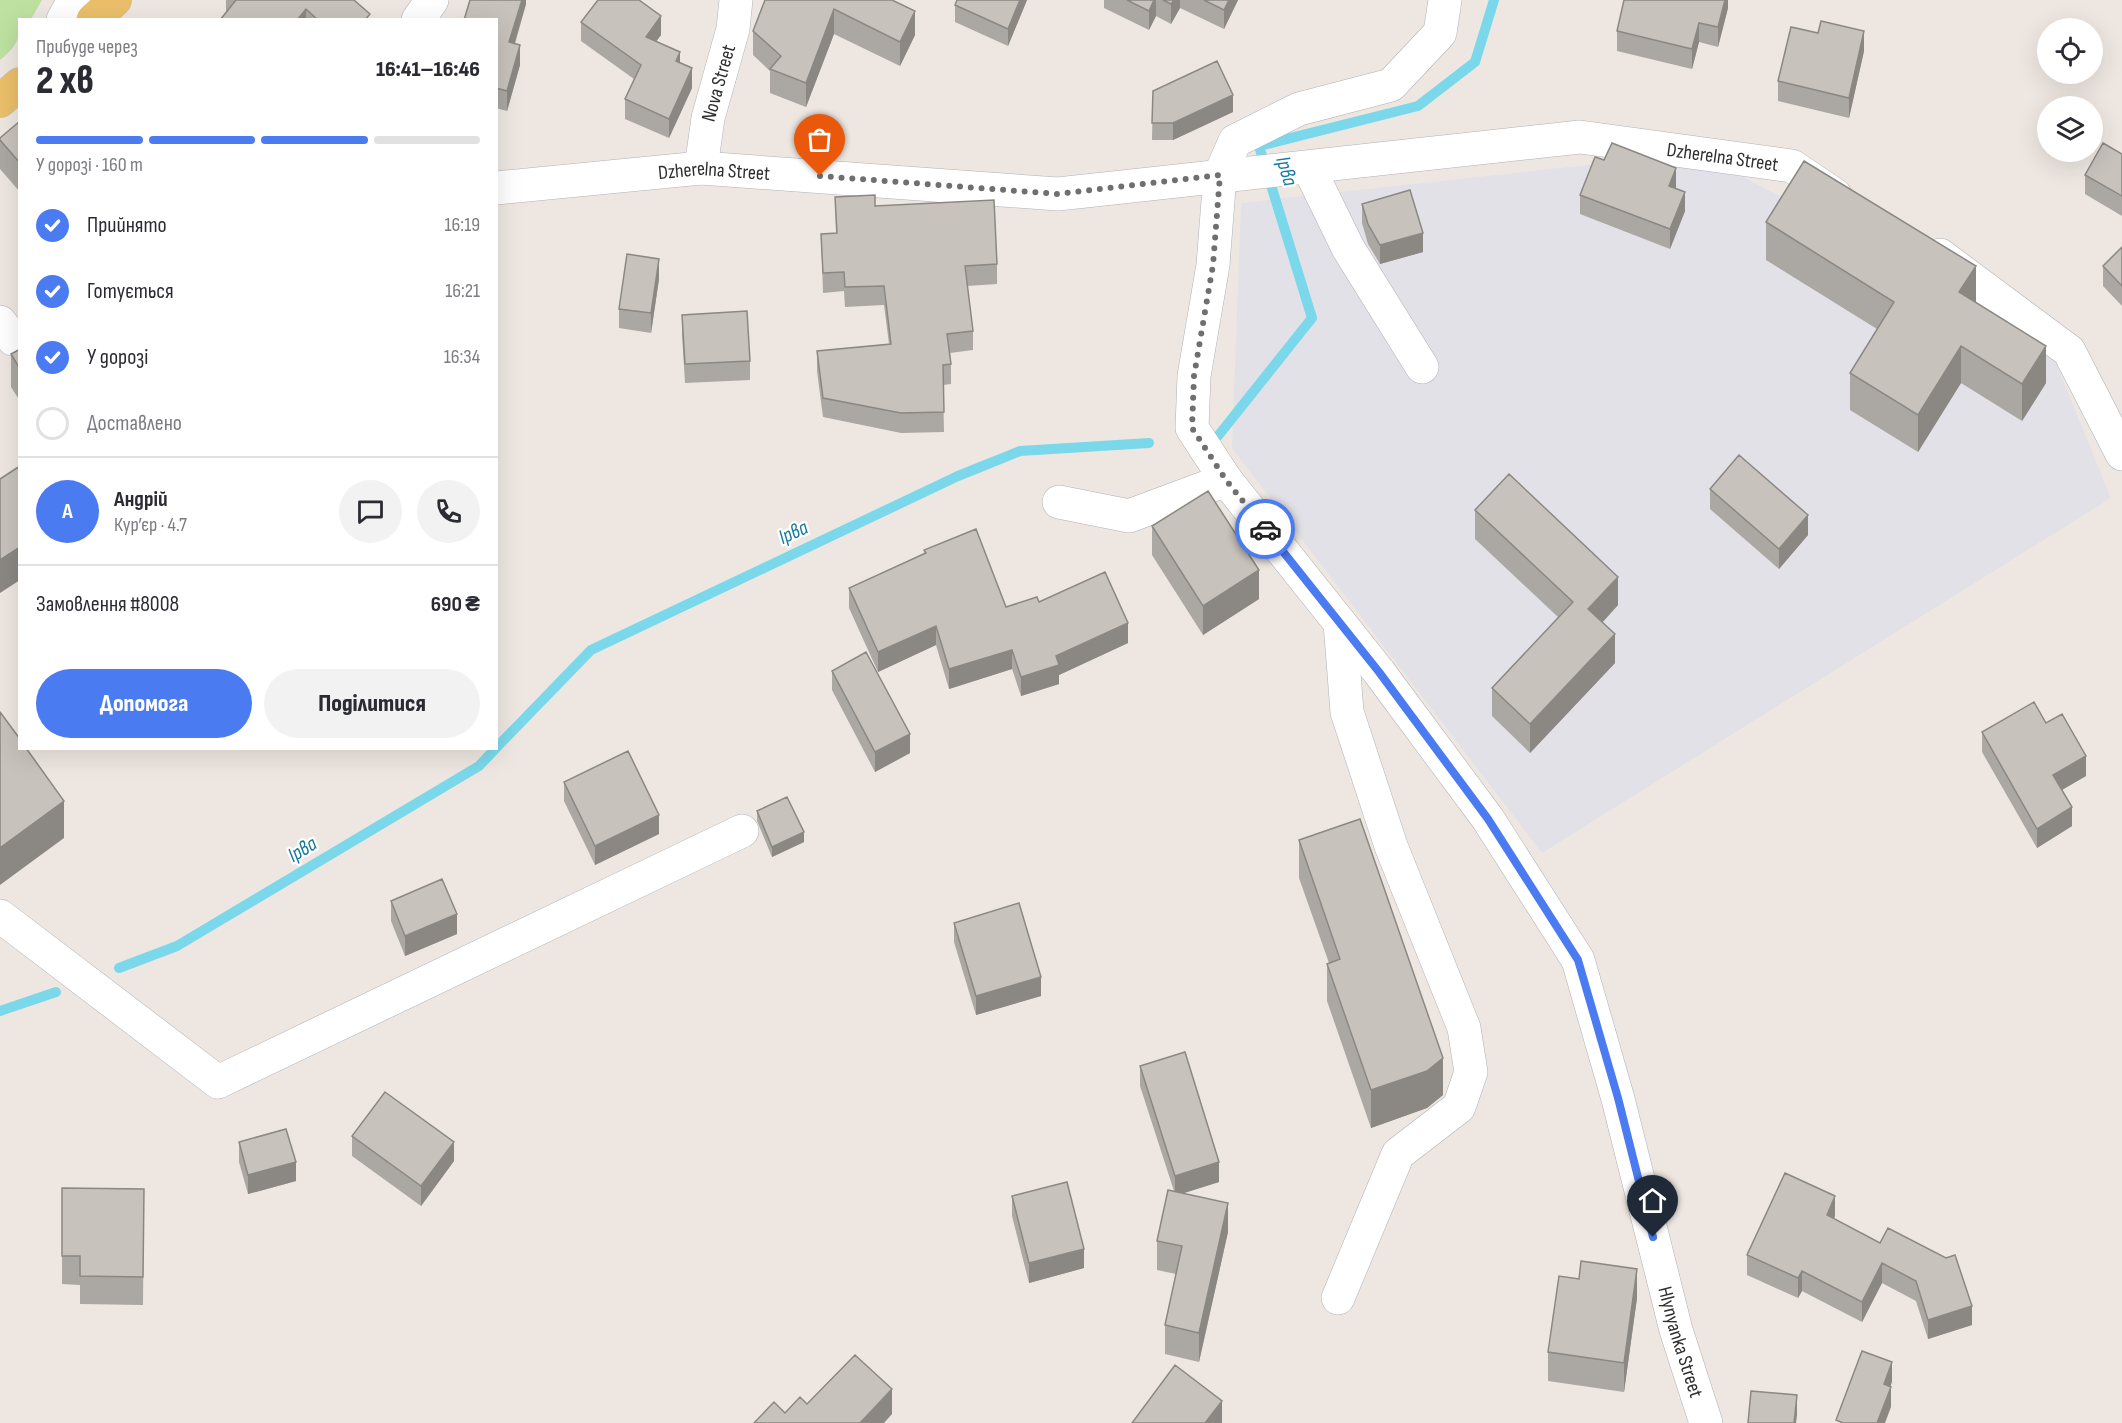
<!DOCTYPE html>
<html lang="uk">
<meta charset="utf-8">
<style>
:root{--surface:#fff;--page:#f2f2f3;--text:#2b2b33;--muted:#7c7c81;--line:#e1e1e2;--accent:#4b7bf1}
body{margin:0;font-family:"Sofia Sans Condensed",sans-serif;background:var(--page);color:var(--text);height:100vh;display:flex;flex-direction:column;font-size:22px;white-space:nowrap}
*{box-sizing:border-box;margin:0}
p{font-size:20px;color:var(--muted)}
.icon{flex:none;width:33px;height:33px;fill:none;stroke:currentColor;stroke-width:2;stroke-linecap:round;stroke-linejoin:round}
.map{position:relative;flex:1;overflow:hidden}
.drawer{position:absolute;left:18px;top:18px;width:480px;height:732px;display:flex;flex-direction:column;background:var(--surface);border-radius:0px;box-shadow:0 6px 24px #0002}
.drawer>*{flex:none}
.fabs{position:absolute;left:2037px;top:18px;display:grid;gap:12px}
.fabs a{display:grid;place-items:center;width:66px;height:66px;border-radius:50%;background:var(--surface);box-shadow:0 6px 24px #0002;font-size:30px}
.pin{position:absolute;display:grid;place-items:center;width:51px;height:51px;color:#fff;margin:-62px -26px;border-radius:50% 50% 50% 0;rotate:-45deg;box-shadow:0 0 6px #0007}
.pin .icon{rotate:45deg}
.courier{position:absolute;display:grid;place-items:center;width:60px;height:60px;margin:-30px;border:4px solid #4b7bf1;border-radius:50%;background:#fff;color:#222;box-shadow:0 2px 8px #0007}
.overview em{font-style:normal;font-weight:800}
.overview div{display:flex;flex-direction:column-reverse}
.overview{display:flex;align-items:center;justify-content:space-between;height:102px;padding:0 18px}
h1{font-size:39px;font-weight:800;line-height:45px}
.bar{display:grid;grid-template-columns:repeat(4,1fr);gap:9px 6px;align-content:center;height:72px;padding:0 18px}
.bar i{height:8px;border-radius:4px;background:var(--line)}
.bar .selected{background:var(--accent)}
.bar p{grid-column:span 4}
.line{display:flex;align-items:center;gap:15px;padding:0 18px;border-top:2px solid var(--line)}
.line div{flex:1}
.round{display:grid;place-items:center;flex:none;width:63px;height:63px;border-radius:32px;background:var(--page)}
ol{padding:0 18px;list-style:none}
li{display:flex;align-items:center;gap:18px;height:66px}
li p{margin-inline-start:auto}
li .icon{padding:6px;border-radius:50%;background:var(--accent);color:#fff;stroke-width:4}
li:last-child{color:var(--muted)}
li i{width:33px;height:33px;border:3px solid var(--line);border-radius:50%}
.action{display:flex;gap:12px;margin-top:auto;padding:12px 18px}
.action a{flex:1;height:69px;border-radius:36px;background:var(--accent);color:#fff;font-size:24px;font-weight:800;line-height:69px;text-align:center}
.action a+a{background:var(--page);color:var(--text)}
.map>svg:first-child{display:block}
.industrial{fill:#e2e1e7}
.green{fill:#bee1a1}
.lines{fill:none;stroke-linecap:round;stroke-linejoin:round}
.stream{stroke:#7bd8ea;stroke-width:10}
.minor-casing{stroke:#aeb1b9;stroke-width:34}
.major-casing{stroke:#c4c4c4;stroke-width:34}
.minor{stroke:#fff;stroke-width:33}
.major{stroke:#ebbf6a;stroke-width:33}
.wall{fill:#aba7a2}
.shaded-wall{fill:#8b8884}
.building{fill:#c7c2bc;stroke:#8b8884;stroke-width:1.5}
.done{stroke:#716f6d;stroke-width:6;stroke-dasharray:0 10.8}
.route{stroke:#4b7bf1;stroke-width:8}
.labels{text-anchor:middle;stroke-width:4.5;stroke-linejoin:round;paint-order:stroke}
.street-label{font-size:20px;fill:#2e2e2e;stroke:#fff}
.water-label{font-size:21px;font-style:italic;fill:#157a9b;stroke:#fff}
</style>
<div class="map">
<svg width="2122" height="1423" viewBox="0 0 2122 1423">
<rect width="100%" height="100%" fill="#eee7e1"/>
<path class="industrial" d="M1696,153L2043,331L2111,498L1542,853L1232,448L1241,203Z"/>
<path class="green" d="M0,0H42L31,19L20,20C20,40 16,47 0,60Z"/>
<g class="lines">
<path class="stream" d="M1218,436L1312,318L1259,146L1418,106L1475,62L1494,0
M496,748L591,650L958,476L1020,451L1149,443
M119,968L177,946L479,766L496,748
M0,1011L56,992"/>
<g class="minor-casing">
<g id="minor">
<path id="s1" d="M1445,0L1440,33L1391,85L1299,109L1235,141L1220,175L1213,265L1194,376L1192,428L1226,480L1379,672L1488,819L1578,960L1618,1099L1676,1330L1706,1423"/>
<path d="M63,20L74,0"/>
<path d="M418,20L432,0"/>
<path id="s2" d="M701,168L708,118L733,29L736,0"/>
<path d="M1309,168L1348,248L1422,367"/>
<path id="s3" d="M496,188L701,168L1058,194L1580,137L1792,166L1835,195"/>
<path d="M1940,255L2069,351L2122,454"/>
<path d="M0,322L13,339L20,334"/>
<path d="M1059,502L1129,516L1226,480"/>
<path d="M0,916L218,1082L742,831"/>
<path d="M1338,1298L1398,1154L1459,1107L1471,1072L1464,1028L1391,846L1347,712L1340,623"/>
</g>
</g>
<g class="major-casing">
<path id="major" d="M93,20L115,0
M0,101L20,84"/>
</g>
<use href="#minor" class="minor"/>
<use href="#major" class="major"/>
</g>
<path class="wall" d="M226,0H354L370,20H220L226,12Z
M526,0V4L515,44L520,65L507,111L496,108V20Z
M765,0H892L915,35L900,66L834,34L806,107L770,93V71L753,55V31Z
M957,0H1027L1008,46L955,22V5Z
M1104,0H1238L1224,29L1180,8L1171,24L1156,16L1149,30L1104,8Z
M1728,0V8L1718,47L1699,42L1692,69L1617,51V31Z
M581,22L661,35L656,41L680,62L692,88L669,138L625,119V99L634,79L581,41Z
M1864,51L1849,118L1778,101V81Z
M1153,91L1233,112L1173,140H1152Z
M20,121V192L0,169V138Z
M2122,154V216L2085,194V175Z
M1604,160L1676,188L1685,211L1670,249L1580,214V195Z
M835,197L875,206L997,264V284L967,286L973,331V350L950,353L951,364V384L943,385L944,432L901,433L823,417L817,371V351L889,344L884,305L845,307L844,291L823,293L821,234L836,233Z
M1362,204L1423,252L1380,264L1368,244L1362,223Z
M1766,222L1976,303L2046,383L2022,421L1961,383L1918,452L1850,410V373L1877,329L1766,260Z
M2122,247V306L2103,286V266Z
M659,279L651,333L619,328V309Z
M682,315L750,361V380L685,383L682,334Z
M20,349V401L11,387V354Z
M1710,489L1808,535L1779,569L1710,509Z
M1475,510L1618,605L1602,623L1615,663L1530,753L1492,716V688L1558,617L1475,539Z
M1152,526L1259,599L1203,635L1152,555Z
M924,550L1006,607L1039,602L1128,643L1059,675V684L1021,696L1012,669L949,689L936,645L878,672L849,608V588L924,553Z
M832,671L910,753L875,772L832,690Z
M2046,723L2086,776L2062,790L2072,826L2037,848L1982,752V732Z
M564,782L659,834L595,865L564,801Z
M757,811L804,842L772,857L757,821Z
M1299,840L1443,1095L1427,1108L1371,1128L1327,1001V964L1329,963L1299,878Z
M391,901L457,934L405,956L391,921Z
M954,923L1041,996L976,1015L954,942Z
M1140,1066L1219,1182L1183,1193L1228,1232L1199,1362L1165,1354V1325L1176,1274L1157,1270V1241L1174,1191L1140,1086Z
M352,1136L454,1161L421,1206L352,1156Z
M239,1142L296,1181L248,1194L239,1162Z
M62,1188L144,1189L143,1305L80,1304V1285L62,1284Z
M1012,1196L1084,1268L1029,1283L1012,1216Z
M1835,1216L1834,1219L1880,1243L1972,1325L1928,1339L1916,1301L1882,1283L1862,1322L1802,1291L1798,1298L1747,1275V1255Z
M1579,1279L1637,1298L1624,1392L1548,1381V1352Z"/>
<path class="shaded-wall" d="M522,0H526V4L509,62V42Z
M1020,0H1027L1008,46V29Z
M1154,0H1156V16L1149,30V11Z
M1174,0H1180V8L1171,24V4Z
M1229,0H1238L1224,29V10Z
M1725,0H1728V8L1718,47V27Z
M306,9V20H297Z
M834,9V34L806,107V83Z
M915,11V35L900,66V42Z
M661,16V35L646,56V37Z
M1699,23V42L1692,69V49Z
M1864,31V51L1849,118V98Z
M520,45V65L507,111V91Z
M680,52V72L676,61Z
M692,68V88L669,138V119Z
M1233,95V112L1173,140V123Z
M1676,168V188L1669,205V186Z
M1685,192V211L1670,249V229Z
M1423,233V252L1380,264V245Z
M659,259V279L651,333V313Z
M1976,266V303L1959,292Z
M1961,346V383L1918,452V415Z
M2046,346V383L2022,421V384Z
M1808,515V535L1779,569V549Z
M20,547V580L0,593V560Z
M1259,570V599L1203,635V606Z
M1618,577V605L1588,638V609Z
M1128,623V643L1059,675V684L1021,696V677L1056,656Z
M936,626V645L878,672V652Z
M1615,634V663L1530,753V724Z
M1012,650V669L949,689V669Z
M910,734V753L875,772V752Z
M2086,756V776L2053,795V775Z
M64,801V838L0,885V848Z
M2072,807V826L2037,848V829Z
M659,815V834L595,865V846Z
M804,832V842L772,857V847Z
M457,914V934L405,956V936Z
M1041,977V996L976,1015V996Z
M1443,1058V1095L1427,1108L1371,1128V1090Z
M454,1142V1161L421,1206V1186Z
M296,1162V1181L248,1194V1175Z
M1219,1162V1182L1175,1196V1176Z
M1835,1196V1216L1827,1235V1215Z
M1228,1203V1232L1199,1362V1333Z
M1084,1249V1268L1029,1283V1263Z
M1882,1263V1283L1862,1322V1302Z
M1637,1269V1298L1624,1392V1363Z
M1802,1271V1291L1798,1298V1278Z
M1972,1306V1325L1928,1339V1320Z
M1892,1362V1382L1884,1404V1384Z
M1891,1387V1407L1885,1423H1877Z
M892,1389V1414L884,1423H860Z
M1797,1395V1415L1796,1423H1794Z
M1222,1401V1423H1205Z"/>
<path class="building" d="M236,0H354L370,14L365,20H318L306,9L297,20H220Z
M470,0H522L509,42L520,45L507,91L496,88V20H464Z
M598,0H639L661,16L646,37L680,52L676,61L692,68L669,119L625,99L641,65L581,22Z
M765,0H892L915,11L900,42L834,9L806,83L770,69L781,56L753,31Z
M957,0H1020L1008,29L955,5Z
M1127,0H1154L1149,11Z
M1163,0H1174L1171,4Z
M1204,0H1229L1224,10Z
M1624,0H1725L1718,27L1699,23L1692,49L1617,31Z
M1821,21L1864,31L1849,98L1778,81L1791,27L1818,33Z
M1217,61L1233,95L1173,123H1152L1153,91Z
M20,121V163L0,140V138Z
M1612,143L1676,168L1669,186L1685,192L1670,229L1580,195L1595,157L1604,160Z
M2103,143L2122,154V196L2085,175Z
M1804,161L1976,266L1959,292L2046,346L2022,384L1961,346L1918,415L1850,373L1894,302L1766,222Z
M1410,190L1423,233L1380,245L1368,224L1362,204Z
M875,195V206L994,200L997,264L965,266L973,331L947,334L951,364L943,365L944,412L901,413L823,398L817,351L891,344L884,286L845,287L844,272L823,273L821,234L837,233L835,197Z
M2122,247V286L2103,266Z
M627,254L659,259L651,313L619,309Z
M747,311L750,361L685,364L682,315Z
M20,349V369L11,354Z
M1739,455L1808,515L1779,549L1710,489Z
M20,466V547L0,560V479Z
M1509,474L1618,577L1588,609L1615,634L1530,724L1492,688L1573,602L1475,510Z
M1208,491L1259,570L1203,606L1152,526Z
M976,529L1006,607L1037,597L1039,602L1105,572L1128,623L1056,656L1059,665L1021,677L1012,650L949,669L936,626L878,652L849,588L926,553L924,550Z
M866,652L910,734L875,752L832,671Z
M2034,702L2046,723L2062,714L2086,756L2053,775L2072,807L2037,829L1982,732Z
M0,712L20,739V748H26L64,801L0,848Z
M628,751L659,815L595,846L564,782Z
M787,797L804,832L772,847L757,811Z
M1360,819L1443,1058L1427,1071L1371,1090L1327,964L1340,959L1299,840Z
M442,879L457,914L405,936L391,901Z
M1019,903L1041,977L976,996L954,923Z
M1185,1052L1219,1162L1175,1176L1140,1066Z
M385,1092L454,1142L421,1186L352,1136Z
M286,1129L296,1162L248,1175L239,1142Z
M1785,1173L1835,1196L1827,1215L1880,1243L1888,1228L1946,1258L1955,1255L1972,1306L1928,1320L1916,1281L1882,1263L1862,1302L1802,1271L1798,1278L1747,1255Z
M1067,1182L1084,1249L1029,1263L1012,1196Z
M62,1188L144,1189L143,1277L80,1276V1256H62Z
M1168,1190L1228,1203L1199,1333L1165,1325L1182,1246L1157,1241Z
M1581,1261L1637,1269L1624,1363L1548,1352L1559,1276L1579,1279Z
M1862,1351L1892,1362L1884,1384L1891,1387L1877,1423H1843L1836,1420Z
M855,1355L892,1389L860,1423H754L774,1402L785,1413L800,1397L807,1404Z
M1175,1365L1222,1401L1205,1423H1132Z
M1751,1391L1797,1395L1794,1423H1748Z"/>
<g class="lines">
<path class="done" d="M820,176L1058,194L1220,175L1213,265L1194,376L1192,428L1226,480L1265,529"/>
<path class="route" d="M1265,529L1379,672L1488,819L1578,960L1618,1098L1653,1237"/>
</g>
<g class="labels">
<g class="street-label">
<text dy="7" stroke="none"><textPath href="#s2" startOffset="87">Nova Street</textPath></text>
<text dy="7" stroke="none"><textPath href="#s3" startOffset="1233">Dzherelna Street</textPath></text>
<text dy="7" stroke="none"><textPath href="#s3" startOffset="219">Dzherelna Street</textPath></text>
<text dy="7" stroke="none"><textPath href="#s1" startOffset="1617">Hlynyanka Street</textPath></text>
</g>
<g class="water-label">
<text transform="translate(1287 171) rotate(73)" y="7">Ірва</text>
<text transform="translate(793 532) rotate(-25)" y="7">Ірва</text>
<text transform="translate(302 849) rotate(-31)" y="7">Ірва</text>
</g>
</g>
</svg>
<div class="fabs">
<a><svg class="icon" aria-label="locate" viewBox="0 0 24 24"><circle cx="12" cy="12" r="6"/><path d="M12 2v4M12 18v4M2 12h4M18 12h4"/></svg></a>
<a><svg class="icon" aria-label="layers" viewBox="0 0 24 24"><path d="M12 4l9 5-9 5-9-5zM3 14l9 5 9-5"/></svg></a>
</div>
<div class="pin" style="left:820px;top:176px;background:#ea580c"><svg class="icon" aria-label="bag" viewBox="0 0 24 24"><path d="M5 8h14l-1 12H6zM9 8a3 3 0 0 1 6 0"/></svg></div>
<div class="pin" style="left:1653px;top:1237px;background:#1f2937"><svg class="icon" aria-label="home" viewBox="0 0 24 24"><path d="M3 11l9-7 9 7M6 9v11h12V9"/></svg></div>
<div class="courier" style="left:1265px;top:529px"><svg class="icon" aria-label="car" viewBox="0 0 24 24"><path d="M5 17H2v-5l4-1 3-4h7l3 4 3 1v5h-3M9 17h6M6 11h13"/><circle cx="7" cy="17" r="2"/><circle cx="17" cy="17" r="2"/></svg></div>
<section class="drawer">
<div class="overview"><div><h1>2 хв</h1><p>Прибуде через</p></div><em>16:41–16:46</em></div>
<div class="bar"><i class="selected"></i><i class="selected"></i><i class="selected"></i><i></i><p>У дорозі · 160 m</p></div>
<ol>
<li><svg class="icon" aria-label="check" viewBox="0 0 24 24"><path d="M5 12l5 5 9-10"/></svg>Прийнято<p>16:19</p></li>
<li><svg class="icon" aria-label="check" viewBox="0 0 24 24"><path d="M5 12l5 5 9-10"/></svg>Готується<p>16:21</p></li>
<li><svg class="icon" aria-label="check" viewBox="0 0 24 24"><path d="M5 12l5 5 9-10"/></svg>У дорозі<p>16:34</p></li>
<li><i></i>Доставлено</li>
</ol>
<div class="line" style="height:108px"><b class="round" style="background:var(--accent);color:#fff">А</b><div><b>Андрій</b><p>Кур’єр · 4.7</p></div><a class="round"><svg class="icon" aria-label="chat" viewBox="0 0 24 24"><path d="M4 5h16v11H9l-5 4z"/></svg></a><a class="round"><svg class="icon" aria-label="phone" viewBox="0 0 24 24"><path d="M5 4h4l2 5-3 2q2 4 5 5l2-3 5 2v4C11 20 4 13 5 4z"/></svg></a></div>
<div class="line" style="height:78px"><div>Замовлення #8008</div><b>690 ₴</b></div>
<div class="action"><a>Допомога</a><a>Поділитися</a></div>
</section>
</div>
